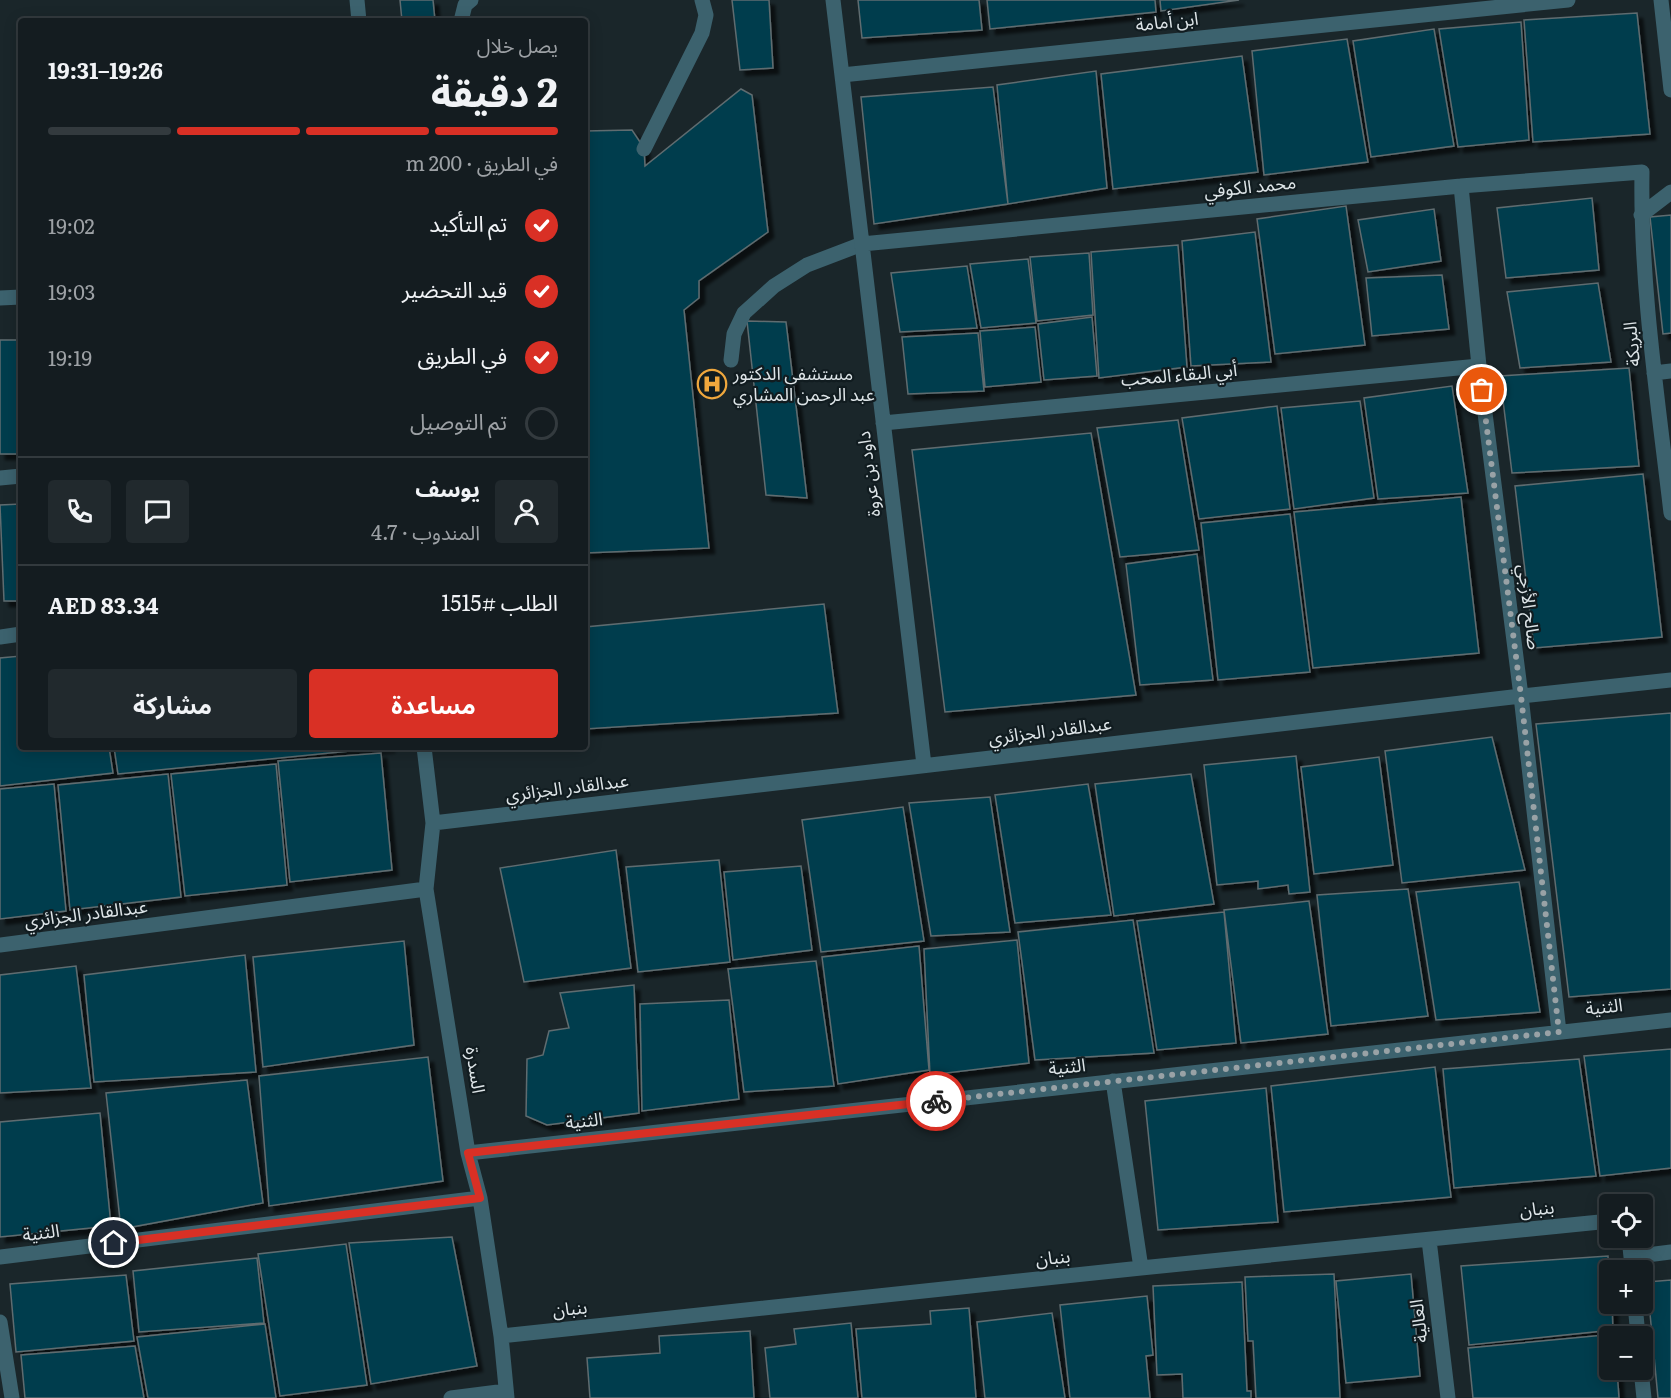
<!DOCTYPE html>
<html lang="ar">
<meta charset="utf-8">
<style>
:root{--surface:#141c20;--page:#21292d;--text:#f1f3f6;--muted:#9da1a5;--line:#333a3e;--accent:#d93025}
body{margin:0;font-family:Literata,"Noto Sans Arabic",serif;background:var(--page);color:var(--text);direction:rtl;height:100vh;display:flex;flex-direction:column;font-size:22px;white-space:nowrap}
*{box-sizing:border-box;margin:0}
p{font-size:20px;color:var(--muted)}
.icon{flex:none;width:33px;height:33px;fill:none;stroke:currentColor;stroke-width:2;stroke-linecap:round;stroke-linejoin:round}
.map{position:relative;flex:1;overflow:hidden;direction:ltr}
.details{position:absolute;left:18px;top:18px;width:570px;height:732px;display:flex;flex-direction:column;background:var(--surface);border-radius:6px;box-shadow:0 3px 15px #0003,0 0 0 2px var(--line);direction:rtl}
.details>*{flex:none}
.buttons{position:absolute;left:1599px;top:1194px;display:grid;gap:12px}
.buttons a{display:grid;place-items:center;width:54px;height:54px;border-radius:6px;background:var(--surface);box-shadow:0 3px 15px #0003,0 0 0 2px var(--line);font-size:30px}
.pin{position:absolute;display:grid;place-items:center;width:51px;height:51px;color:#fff;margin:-26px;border:3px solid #fff;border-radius:50%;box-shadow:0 2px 6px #0007}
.courier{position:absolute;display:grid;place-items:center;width:60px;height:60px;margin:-30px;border:4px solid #d93025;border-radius:50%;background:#fff;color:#222;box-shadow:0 2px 8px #0007}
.summary em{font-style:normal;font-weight:700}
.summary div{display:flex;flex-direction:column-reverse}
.summary{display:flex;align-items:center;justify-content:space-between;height:102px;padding:0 30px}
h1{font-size:39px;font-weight:700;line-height:45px}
.bar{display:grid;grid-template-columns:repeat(4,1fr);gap:9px 6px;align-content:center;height:72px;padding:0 30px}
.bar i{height:8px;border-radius:4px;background:var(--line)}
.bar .active{background:var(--accent)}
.bar p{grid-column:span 4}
.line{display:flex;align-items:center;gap:15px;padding:0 30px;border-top:2px solid var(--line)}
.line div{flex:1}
.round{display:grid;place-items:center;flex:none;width:63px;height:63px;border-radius:6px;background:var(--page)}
ol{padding:0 30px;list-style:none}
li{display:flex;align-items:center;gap:18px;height:66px}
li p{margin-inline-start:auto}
li .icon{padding:6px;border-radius:50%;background:var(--accent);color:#fff;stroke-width:4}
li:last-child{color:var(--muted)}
li i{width:33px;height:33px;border:3px solid var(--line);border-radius:50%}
.action{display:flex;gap:12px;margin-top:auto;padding:12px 30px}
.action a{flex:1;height:69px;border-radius:6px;background:var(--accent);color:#fff;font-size:24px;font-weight:700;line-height:69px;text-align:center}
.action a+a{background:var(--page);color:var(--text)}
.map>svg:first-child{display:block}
.building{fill:#003e4d;stroke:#5f6c70;stroke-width:1.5;filter:url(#shadow)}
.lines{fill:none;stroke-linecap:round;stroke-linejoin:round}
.lane{stroke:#3c626e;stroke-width:15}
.street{stroke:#3c626e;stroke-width:15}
.done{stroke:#99a2a6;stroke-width:6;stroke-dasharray:0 10.8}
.route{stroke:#d93025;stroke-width:8}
.labels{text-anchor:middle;stroke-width:4.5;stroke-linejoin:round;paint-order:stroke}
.street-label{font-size:18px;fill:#dee5e8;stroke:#111c20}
.poi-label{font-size:18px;fill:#dee5e8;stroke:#111c20;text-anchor:start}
</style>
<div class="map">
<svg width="1671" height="1398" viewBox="0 0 1671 1398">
<defs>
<filter id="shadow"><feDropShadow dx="5.5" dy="5.5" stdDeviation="1.5" flood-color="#0009"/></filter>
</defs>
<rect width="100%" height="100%" fill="#1a262a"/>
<path class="building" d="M400,0H433L435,21H402Z
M732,0H769L773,68L740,70Z
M858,0H979L982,30L862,38Z
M987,0H1155L1156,12L990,29Z
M1160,0H1239L1161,11Z
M1637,13L1650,134L1533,142L1524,20Z
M1521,22L1529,140L1458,147L1439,29Z
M1434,29L1454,146L1371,157L1353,41Z
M1347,39L1368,162L1264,175L1252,51Z
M1242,56L1258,172L1113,189L1101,74Z
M1096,71L1107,188L1008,204L997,85Z
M993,87L1008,204L874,224L861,97Z
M741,89L752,95L768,232L699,281V298L684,310L709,548L585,553V131L632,130L644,148L645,166Z
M1592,198L1599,270L1506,278L1497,208Z
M1346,206L1365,345L1275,354L1257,219Z
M1434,209L1441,261L1368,272L1358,220Z
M1671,215V333L1663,334L1650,217Z
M1255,232L1271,362L1191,366L1182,241Z
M1178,245L1187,367L1099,378L1091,252Z
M1089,253L1093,315L1037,321L1030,257Z
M1028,259L1036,323L981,328L970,264Z
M967,266L977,328L900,332L891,273Z
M1442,275L1449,329L1372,336L1366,278Z
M1598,283L1611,362L1520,368L1507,292Z
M1092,317L1097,376L1044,380L1038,324Z
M747,321L786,322L807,498L766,495Z
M1035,327L1041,382L985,387L980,331Z
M978,333L984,391L908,394L902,337Z
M0,340H21V454H0Z
M1629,368L1639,466L1512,473L1500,376Z
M1452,386L1468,493L1378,499L1364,398Z
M1360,401L1374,498L1294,509L1281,408Z
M1277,406L1290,509L1199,519L1182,418Z
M1178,420L1199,550L1120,557L1097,428Z
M1091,433L1136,695L945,712L912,450Z
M1643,474L1662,637L1534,648L1515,486Z
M1461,497L1479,653L1313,668L1294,512Z
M21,504V601H4L0,505Z
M1290,514L1310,672L1218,680L1201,523Z
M1197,554L1213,680L1140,685L1126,564Z
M824,604L838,713L585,729V627Z
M21,656V747H109L113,773L0,786V658Z
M1671,713V989L1569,997L1536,724Z
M1492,737L1525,870L1402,883L1385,751Z
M114,747H390L118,774Z
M381,753L392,870L290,882L278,761Z
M1296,756L1310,892L1289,894L1288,885L1258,889V881L1217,885L1204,765Z
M1379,757L1393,865L1314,874L1301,767Z
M276,764L287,885L185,896L171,774Z
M168,774L181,897L70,910L58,785Z
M1191,774L1214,904L1114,916L1095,784Z
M54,784L66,911L0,919V789Z
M1088,784L1111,915L1015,923L995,795Z
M990,797L1010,932L931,936L909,803Z
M903,807L924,941L821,952L802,820Z
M616,850L631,968L524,982L500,868Z
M719,860L730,962L638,972L626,867Z
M801,866L812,950L733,960L724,872Z
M1519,882L1540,1012L1436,1020L1416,892Z
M1408,889L1428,1016L1331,1026L1317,895Z
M1309,901L1328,1034L1241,1043L1224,910Z
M1224,912L1236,1043L1157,1050L1137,921Z
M1133,920L1154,1053L1035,1060L1018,932Z
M1017,940L1029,1063L930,1075L924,949Z
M404,941L414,1045L263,1067L253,957Z
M919,946L929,1070L838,1084L822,957Z
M245,955L256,1072L94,1082L84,975Z
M816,961L834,1086L744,1092L728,969Z
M76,966L91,1088L0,1093V975Z
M634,985L639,1113L547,1125L526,1116L527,1059L543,1055L549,1031L569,1028L560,993Z
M729,1000L739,1099L642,1111L640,1004Z
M1671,1049V1168L1600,1176L1584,1056Z
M428,1057L443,1181L269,1206L259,1076Z
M1579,1059L1596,1176L1454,1188L1443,1069Z
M1435,1067L1451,1197L1284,1212L1271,1086Z
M247,1080L263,1203L121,1229L106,1093Z
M1266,1088L1278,1222L1158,1230L1145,1101Z
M100,1113L111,1226L0,1237V1122Z
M452,1237L477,1366L371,1384L349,1243Z
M346,1244L367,1385L280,1396L258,1254Z
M1608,1256L1610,1304H1612L1613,1330L1469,1345L1461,1266Z
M257,1258L264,1323L139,1332L133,1271Z
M1334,1274L1340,1398H1256L1253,1341H1248L1245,1277Z
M1411,1274L1420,1376L1346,1383L1336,1281Z
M126,1275L134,1341L16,1352L10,1284Z
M1671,1280V1398H1658L1647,1282Z
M1242,1282L1247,1391H1251V1398H1183L1182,1374L1157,1375L1153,1286Z
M1147,1296L1153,1355L1146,1356L1150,1398H1070L1060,1305Z
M969,1308L976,1398H862L856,1329L931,1324L930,1311Z
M1052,1313L1065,1398H985L977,1322Z
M851,1323L858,1398H770L765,1348L796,1344L794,1329Z
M265,1324L276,1398H148L137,1337Z
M750,1331L754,1398H590L587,1358L660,1353L659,1336Z
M1615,1334V1336H1610V1370H1617L1619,1398H1473L1468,1348Z
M135,1346L144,1398H25L21,1355Z"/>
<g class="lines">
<path class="lane" d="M461,21L465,5L471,0
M644,149L702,33L706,15L702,0
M731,360L734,334L744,313L774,286L807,265L862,244"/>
<path class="street" d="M357,0L359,21
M833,0L924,765
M1661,0L1671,90
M842,75L1568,0
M1461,186L1479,366L1521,696L1559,1032
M1641,215L1671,192
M862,244L1461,186L1642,172C1640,284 1658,401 1671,513
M0,298L21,297
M1654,373L1671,371
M883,423L1479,366
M0,478L21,476
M0,637L21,634
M424,747L433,823L426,889L468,1153L480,1198L501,1336L507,1398
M433,823L1521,696L1671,680
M0,945L426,889
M1113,1081L1141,1268
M468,1153L1671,1020
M1629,1238L1631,1257L1671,1252
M1429,1240L1448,1398
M0,1257L480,1198
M1635,1304L1638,1336
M0,1322L12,1398
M501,1336L1141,1268L1610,1221
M1641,1370L1644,1398
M451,1398L506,1391"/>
</g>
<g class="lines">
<path class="done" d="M936,1101L1559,1032L1521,696L1482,390"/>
<path class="route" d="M114,1243L480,1198L468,1153L936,1101"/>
</g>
<defs>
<g id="hospital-ring" transform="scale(1.5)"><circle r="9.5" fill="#111c20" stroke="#efa73d" stroke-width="1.5"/><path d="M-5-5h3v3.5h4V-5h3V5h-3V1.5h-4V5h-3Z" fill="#efa73d"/></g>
</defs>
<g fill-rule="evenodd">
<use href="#hospital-ring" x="712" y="384"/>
</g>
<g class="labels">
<g class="street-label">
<text transform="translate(1167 22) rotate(-6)" y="6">ابن أمامة</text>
<text transform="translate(1250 187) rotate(-6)" y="6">محمد الكوفي</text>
<text transform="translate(1632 344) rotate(-95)" y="6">البريكة</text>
<text transform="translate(1179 375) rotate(-5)" y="6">أبي البقاء المحب</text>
<text transform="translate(869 474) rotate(-97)" y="6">داود بن عروة</text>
<text transform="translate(1529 607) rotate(83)" y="6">صالح الأزجي</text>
<text transform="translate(1050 731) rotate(-7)" y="6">عبدالقادر الجزائري</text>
<text transform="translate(567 788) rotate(-7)" y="6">عبدالقادر الجزائري</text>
<text transform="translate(86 914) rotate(-7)" y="6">عبدالقادر الجزائري</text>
<text transform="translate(1604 1007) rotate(-6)" y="6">الثنية</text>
<text transform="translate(1067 1067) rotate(-6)" y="6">الثنية</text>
<text transform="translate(475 1070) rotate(81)" y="6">السدرة</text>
<text transform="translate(584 1121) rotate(-6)" y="6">الثنية</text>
<text transform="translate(1537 1209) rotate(-6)" y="6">بنبان</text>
<text transform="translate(41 1233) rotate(-7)" y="6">الثنية</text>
<text transform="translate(1053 1258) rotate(-6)" y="6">بنبان</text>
<text transform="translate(570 1309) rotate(-6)" y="6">بنبان</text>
<text transform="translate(1419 1321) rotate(-97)" y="6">العالية</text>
</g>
<g class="poi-label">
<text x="733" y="380">مستشفى الدكتور<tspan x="733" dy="21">عبد الرحمن المشاري</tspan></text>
</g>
</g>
</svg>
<div class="buttons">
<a><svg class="icon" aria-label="locate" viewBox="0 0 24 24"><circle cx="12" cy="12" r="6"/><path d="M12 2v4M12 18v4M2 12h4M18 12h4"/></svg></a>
<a>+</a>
<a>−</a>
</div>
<div class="pin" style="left:1482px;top:390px;background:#ea580c"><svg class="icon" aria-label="bag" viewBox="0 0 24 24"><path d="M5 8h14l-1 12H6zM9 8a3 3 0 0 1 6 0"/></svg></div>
<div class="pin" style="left:114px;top:1243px;background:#1f2937"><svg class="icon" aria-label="home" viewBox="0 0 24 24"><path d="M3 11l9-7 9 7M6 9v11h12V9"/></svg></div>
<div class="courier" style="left:936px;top:1101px"><svg class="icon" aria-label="bike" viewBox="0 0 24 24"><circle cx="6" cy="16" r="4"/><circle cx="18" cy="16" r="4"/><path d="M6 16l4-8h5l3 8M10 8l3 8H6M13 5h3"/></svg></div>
<section class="details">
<div class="summary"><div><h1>2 دقيقة</h1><p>يصل خلال</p></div><em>19:26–19:31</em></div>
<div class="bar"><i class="active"></i><i class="active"></i><i class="active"></i><i></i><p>في الطريق · 200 m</p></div>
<ol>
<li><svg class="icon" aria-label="check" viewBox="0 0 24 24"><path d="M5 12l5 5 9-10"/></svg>تم التأكيد<p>19:02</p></li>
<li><svg class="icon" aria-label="check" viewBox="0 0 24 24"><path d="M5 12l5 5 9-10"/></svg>قيد التحضير<p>19:03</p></li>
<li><svg class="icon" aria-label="check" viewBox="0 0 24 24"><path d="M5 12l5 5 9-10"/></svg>في الطريق<p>19:19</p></li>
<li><i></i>تم التوصيل</li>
</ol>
<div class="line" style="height:108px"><a class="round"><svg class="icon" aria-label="person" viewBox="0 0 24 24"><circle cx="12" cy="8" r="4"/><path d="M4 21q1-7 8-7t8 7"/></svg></a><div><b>يوسف</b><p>المندوب · 4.7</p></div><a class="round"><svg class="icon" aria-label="chat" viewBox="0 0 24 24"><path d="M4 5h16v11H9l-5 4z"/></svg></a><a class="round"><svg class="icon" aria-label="phone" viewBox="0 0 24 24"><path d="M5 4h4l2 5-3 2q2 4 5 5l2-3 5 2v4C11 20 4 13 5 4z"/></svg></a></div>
<div class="line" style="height:78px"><div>الطلب #1515</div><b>AED 83.34</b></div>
<div class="action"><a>مساعدة</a><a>مشاركة</a></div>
</section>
</div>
